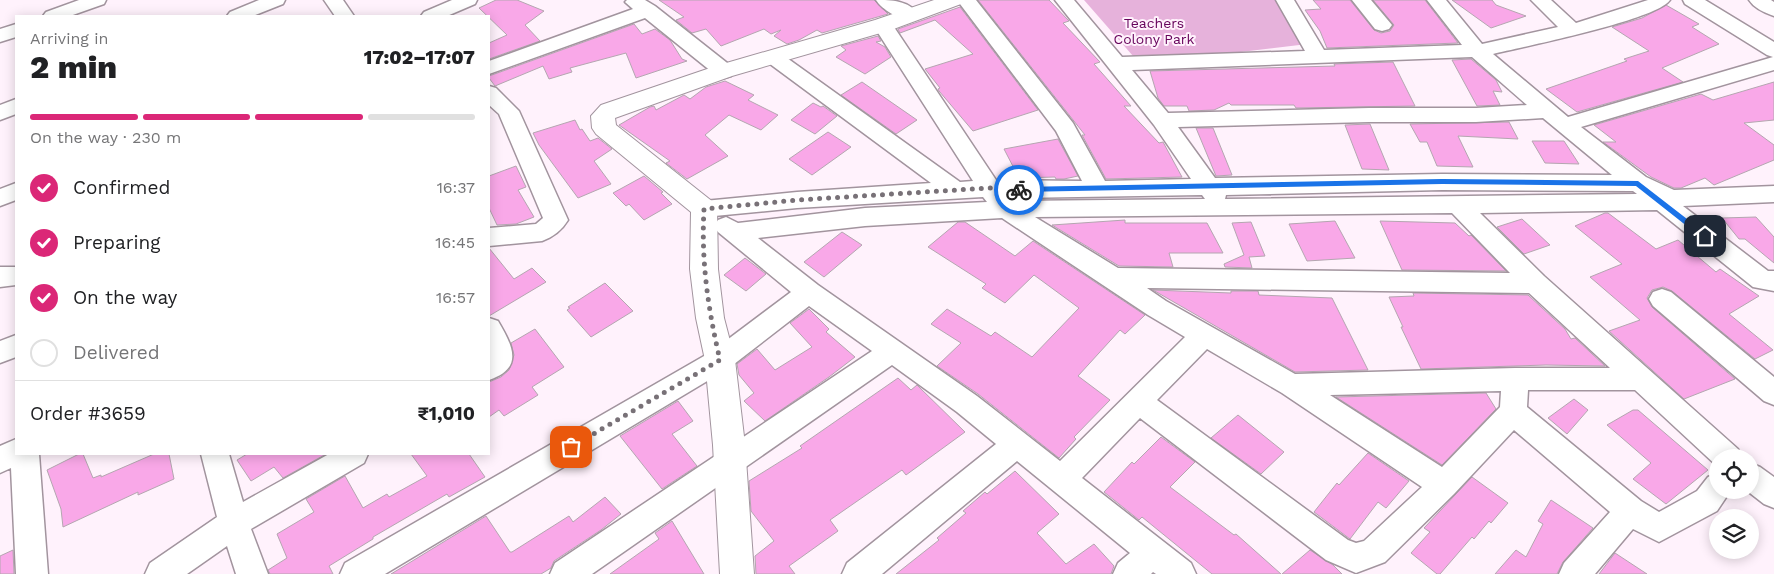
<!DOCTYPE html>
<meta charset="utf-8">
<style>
:root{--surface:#fff;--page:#f6f6f6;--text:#202124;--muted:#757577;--line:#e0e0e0;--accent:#db2777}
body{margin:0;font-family:"Work Sans",sans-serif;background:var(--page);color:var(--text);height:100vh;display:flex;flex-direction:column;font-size:19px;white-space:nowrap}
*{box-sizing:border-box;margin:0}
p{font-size:16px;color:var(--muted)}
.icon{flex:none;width:28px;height:28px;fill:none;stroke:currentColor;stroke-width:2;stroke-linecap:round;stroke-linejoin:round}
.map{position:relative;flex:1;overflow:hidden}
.side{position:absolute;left:15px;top:15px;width:475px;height:440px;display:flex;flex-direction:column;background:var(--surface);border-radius:0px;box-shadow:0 2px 12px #0003}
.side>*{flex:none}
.tools{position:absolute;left:1709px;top:449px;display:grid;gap:10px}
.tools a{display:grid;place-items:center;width:50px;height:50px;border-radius:50%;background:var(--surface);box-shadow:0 2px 12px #0003;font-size:25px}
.pin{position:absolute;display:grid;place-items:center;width:42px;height:42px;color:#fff;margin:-21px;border-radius:10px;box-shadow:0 2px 8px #0006}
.courier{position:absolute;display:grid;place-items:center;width:50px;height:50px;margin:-25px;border:4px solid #1a73e8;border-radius:50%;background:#fff;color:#222;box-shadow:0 1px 6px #0007}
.summary em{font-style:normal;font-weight:800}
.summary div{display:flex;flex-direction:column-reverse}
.summary{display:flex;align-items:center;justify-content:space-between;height:85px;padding:0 15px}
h1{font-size:32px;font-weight:800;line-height:38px}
.bar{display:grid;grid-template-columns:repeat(4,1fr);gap:8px 5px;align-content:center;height:60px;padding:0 15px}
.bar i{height:6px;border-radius:4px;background:var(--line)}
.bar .current{background:var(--accent)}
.bar p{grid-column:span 4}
.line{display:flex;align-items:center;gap:12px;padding:0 15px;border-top:1px solid var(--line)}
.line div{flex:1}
ol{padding:0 15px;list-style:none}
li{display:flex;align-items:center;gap:15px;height:55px}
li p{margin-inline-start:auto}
li .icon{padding:5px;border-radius:50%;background:var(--accent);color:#fff;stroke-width:4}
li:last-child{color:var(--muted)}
li i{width:28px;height:28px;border:2px solid var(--line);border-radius:50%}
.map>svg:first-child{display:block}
.green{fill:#e6b2db}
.building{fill:#f9a8e8;stroke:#b4a6b0}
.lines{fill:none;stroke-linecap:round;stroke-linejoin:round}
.street-casing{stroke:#a2949e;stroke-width:3}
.secondary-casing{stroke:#a2949e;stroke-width:2}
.street{fill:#fff;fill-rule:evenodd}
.secondary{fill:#fff;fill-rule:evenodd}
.route{fill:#1a73e8}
.done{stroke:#787177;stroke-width:5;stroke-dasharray:0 9}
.labels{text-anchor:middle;stroke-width:4;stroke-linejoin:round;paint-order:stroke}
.far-park-label{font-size:14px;fill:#66035b;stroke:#fff2fc}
</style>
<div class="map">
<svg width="1774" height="574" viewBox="0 0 1774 574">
<rect width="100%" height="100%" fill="#fff2fc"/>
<path class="green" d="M1084,0H1286L1316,43L1140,64Z"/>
<path class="building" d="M496,0H517L544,11L525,25L540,41L489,59V43L507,35L479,8Z
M659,0H874L888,14L822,33L817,30L799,40L787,44L774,36L781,30L771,34L764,29L721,46L706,29L692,33L676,20L684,17Z
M978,0H1049L1069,21L1063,23L1100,62L1094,64L1131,106H1124L1159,143L1163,142L1182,177L1106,179L1082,135H1085Z
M1313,0H1350L1374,30L1381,33L1390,31L1394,25L1373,0H1425L1458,43L1327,48L1320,31L1305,10L1321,9Z
M1452,0H1492L1496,5L1526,16L1491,28Z
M1666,5L1699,24L1692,27L1719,44L1662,68L1683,82L1577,112L1546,89L1627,61L1624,59L1649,51L1612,27L1642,18Z
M960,7L1038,110L973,131L939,91L938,89L940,88L925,69L973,54L935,20L900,33L898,29Z
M634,24L642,34L655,29L670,40L682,59L687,61L636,78L626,53L570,68L572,72L549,79L543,66L495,86L489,78V76Z
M878,36L881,41L876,42L885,47L891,57L865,74L836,57L846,50L841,46Z
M1471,59L1496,80L1502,92L1493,91L1500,105L1477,106L1452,60Z
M1393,62L1415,106L1296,108L1294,105H1231L1229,103L1214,110L1189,111L1187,106H1164L1158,98L1150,71L1335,66L1334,64Z
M725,81L754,95L748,100L778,115L761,130L729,115L705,135L728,156L687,179L666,163L670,161L619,125L650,107L654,106L656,110L684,95L690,99L706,87Z
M862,82L917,120L896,134L841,95Z
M1774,82V120L1744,123L1774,145V160L1714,185L1705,178L1681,188H1674L1651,177L1603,142H1616L1594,125L1701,94L1713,100Z
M813,103L821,107L823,106L837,116L815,134L791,120Z
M575,120L580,130L582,129L590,141L598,138L612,149L594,161L611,184L578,198L539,145L533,133Z
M1509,122L1518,139L1458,136L1473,167L1437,166L1427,142H1420L1410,124Z
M1370,124L1389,170L1362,169L1345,125Z
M1196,128H1213L1232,175L1216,176Z
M828,132L851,147L812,175L789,159Z
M1058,139L1078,176L1064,179H1056L1055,177L1019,178L1004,149Z
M1532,141H1564L1579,164L1545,163Z
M516,166L526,187L518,190L534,217L516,224L497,225L489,208V176Z
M644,176L663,192L661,193L672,204L644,220L629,204L626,206L613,193Z
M1605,213H1608L1656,249L1678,240L1716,272L1720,269L1759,296L1729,314L1773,350L1755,359L1672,291L1663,287L1652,290L1647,298L1652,307L1735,379L1684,399L1609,331L1640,320L1590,277L1622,264L1575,226Z
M1756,217L1774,237V263L1745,239H1739L1722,218Z
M1522,219L1550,245L1524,254L1497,227Z
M1125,220V223H1207L1223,253H1169L1173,267L1119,266L1052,225Z
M1335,221L1355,258L1307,261L1289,224Z
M1380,221L1455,223L1469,236L1471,235L1506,271L1402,270Z
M958,222H965L1015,256L1033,241L1145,315L1125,334L1120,330L1078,376L1110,400L1074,437L1076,439L1059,458L978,394L937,366L961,343L931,324L947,309L991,336L995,332L1032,357L1079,308L1034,275L1005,303L982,288L986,284L928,247Z
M1251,222L1265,256L1249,257L1252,268L1225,267L1224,264L1244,255L1232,223Z
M842,232L862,245L824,277L804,262Z
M489,248L514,279L532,268L546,282L489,316Z
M745,258L766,274L746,291L724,275Z
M605,283L633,311L591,337L567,310L570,308L568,307Z
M1153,290L1231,293V291H1258L1259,295L1332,298L1368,370L1295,372Z
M1413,293L1528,295L1565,329L1571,339L1575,338L1605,366L1546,365L1421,369L1401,327H1403L1389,297L1414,296Z
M809,309L829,329L826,332L855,357L829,377L765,421L744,401L754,393L739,375L737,364L757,349L775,370L812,347L790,323Z
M535,329L564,367L532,387L538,395L504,416L499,410L489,417V382L501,377L509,370L514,355L511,343Z
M898,378L911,390L917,385L965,432L906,475L902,470L830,520L838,531L789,566L795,574H756L755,556L774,541L751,511L749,481L802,448L800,446Z
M1486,393L1496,409L1442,465L1336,397Z
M1574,399L1588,410L1567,434L1548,418Z
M678,401L693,421L672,434L697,466L662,489L620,436Z
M1633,410H1638L1708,470L1666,504L1633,479L1651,463L1607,425Z
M1238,415L1284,452L1261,474L1211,438Z
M1161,437L1195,462L1170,487L1234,535L1236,534L1281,574H1212L1142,517L1139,520L1104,492L1132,462L1134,464Z
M1368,453L1409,481L1386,508L1378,502L1350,539L1314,512L1337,483L1339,485Z
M79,454H83L93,478L101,475V477L154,454H169L174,479L138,495V492L63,527L61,509L47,470Z
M247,454H326L283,478L274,467L251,481L237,460Z
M411,454H469L485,477L449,497L447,494L373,537V539L329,566L333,574H270L268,570L287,558L277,534L314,512L306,499L345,476L363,508L387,494L389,497L427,476Z
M1015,471L1059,514L1037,533L1066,564L1094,544L1114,566L1111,574H896L939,540L937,538L966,513L963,511L985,492L987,494Z
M1472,477L1508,503L1491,523L1489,521L1474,539L1472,537L1440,574H1437L1411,553L1430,532L1424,528Z
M605,497L621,514L601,530L554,561L551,568L541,574H391L486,516L510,552H512L569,516L573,522Z
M1551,500L1593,528L1563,562L1557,574H1495L1516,550L1526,557L1543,524L1538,521Z
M672,521L704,574H610L659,539L655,533Z
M13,550L14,574H0V556Z
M1310,550L1333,565L1342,574H1282Z
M1615,553L1647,574H1599Z"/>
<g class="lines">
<g class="street-casing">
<path id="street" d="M79,0H106L104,4L70,16H43L46,12Z
M259,0H285L283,4L253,16H227L230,12Z
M324,0H343L354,16H335Z
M452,0H477L475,4L447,16H421L424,12Z
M627,0H645L655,6L731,66L734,71L731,76L724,78L717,76L645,18L489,74V61L633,9L625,2Z
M876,0C892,0 908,0 919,15L916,19C903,22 883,11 876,0Z
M957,0H976L1073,123L1105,181L1191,179L1154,125L1055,0H1074L1122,57L1305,51L1276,0H1294L1324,50L1462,45L1427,0H1446L1482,44L1558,27L1531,0H1551L1576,23L1648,0H1670C1657,20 1522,47 1493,54L1568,117L1773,57L1767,55L1685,4L1683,0H1705L1774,42V70L1581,127L1646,177L1674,190L1774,186V202L1683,206L1768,271H1774V291L1753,287L1657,210L1480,213L1544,276L1738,449L1742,458H1718V467L1635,390H1528L1527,407L1641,501L1659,512L1697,491L1708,477L1718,473V490H1731L1717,511L1659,542L1633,529L1595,574H1559L1564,563L1610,512L1514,430L1454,494L1385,562L1356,573L1326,560L1140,418L1082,478L1191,563L1196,574H1156L1153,572L1151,574H1113L1118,563L1130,553L1017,461L882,574H842L847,563L996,444L957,412L892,365L592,574H550L555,563L872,351L809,306L729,368L385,574H340L345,563L711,352L791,292L718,232L714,226L718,220L726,217L738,223L865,208L987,202L983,197L797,208L704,217L696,215L692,209L696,203L704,201L797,192L931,183L766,61L763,57L766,53L773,51L780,53L960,182L973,181L873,25L876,21L883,19L890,21L996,180L1082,181L1056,131ZM1472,57L1527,105L1476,108H1369L1168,113L1132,70ZM1543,118L1612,175L1442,174L1215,178L1178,127L1369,122H1476ZM1442,190L1633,191L1637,194L1225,199L1226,195ZM1202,195L1205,199L1013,201L1011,198ZM1452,213L1510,273L1118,268L1035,217ZM1002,218L1148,315L1185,337L1060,461L977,396L818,285L758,238L865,226ZM1147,288L1529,293L1610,368H1515L1295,374L1166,301ZM1207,349L1282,393L1422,487L1364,541L1356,543L1348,540L1157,400ZM1501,391L1500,407L1442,467L1330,395Z
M1352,0H1371L1392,25L1389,29L1382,31L1375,29Z
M1749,0H1771L1774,2V16C1765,13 1754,8 1749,0Z
M16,24V37L0,42V29Z
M489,86L496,88L519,111L568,220C562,230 553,237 542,241L489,246V228L536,224L543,218L499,114L489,105Z
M16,99V114L0,120V105Z
M16,183V200L0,206V189Z
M0,267H16V285L0,287Z
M1662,289L1671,292L1774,377V405L1764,401L1653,306L1649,299L1653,292Z
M489,318L498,321C512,345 525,368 489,380Z
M16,335V357L0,363V341Z
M16,439V454H39L48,574H16L11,468L0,473V446Z
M201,454H229L243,502L329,454H368L364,463L251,529L268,574H236L227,546L187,574H145L150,563L217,517Z
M1750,463L1760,467L1774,477V508L1764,504L1746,490H1750Z"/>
</g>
<g class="secondary-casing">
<path id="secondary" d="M934,0H964L961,4L891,30L732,76L615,118L616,125L713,202L717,209L718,269L724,318L735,360L745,445L754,574H720L713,445L705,360L696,318L690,269L691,212L596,134L592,128L591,116L601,105L716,66L875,20Z"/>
</g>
<use href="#street" class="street"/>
<use href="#secondary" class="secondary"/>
</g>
<path class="route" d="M1442,179L1638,181L1709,236L1705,239L1702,238L1636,186L1442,184L1019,192L1015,190L1019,187Z"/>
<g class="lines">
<path class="done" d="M571,447L720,360C708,309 701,261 704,209L797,200L989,188L1019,190"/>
</g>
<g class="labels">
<g class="far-park-label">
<text x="1154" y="28">Teachers<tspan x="1154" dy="16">Colony Park</tspan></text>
</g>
</g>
</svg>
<div class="tools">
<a><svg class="icon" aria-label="locate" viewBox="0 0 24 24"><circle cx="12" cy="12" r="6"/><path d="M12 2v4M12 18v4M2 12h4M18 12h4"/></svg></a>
<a><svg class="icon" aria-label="layers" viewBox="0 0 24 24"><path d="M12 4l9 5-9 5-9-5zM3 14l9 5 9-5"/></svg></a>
</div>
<div class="pin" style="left:571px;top:447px;background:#ea580c"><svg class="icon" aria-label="bag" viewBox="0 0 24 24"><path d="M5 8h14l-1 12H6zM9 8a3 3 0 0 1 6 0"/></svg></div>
<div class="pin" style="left:1705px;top:236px;background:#1f2937"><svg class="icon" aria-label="home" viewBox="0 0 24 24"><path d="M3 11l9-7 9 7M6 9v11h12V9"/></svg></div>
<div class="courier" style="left:1019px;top:190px"><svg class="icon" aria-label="bike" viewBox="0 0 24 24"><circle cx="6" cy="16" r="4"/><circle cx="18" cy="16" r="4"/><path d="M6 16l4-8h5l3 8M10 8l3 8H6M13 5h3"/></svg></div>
<section class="side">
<div class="summary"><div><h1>2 min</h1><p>Arriving in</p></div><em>17:02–17:07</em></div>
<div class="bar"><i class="current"></i><i class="current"></i><i class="current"></i><i></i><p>On the way · 230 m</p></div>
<ol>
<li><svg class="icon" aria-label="check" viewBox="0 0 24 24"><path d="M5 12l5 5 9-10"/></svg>Confirmed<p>16:37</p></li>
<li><svg class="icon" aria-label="check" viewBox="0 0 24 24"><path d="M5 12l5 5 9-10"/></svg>Preparing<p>16:45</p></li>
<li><svg class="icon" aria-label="check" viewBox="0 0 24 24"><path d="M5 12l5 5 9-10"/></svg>On the way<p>16:57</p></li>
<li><i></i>Delivered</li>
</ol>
<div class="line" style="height:65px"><div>Order #3659</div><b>₹1,010</b></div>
</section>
</div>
